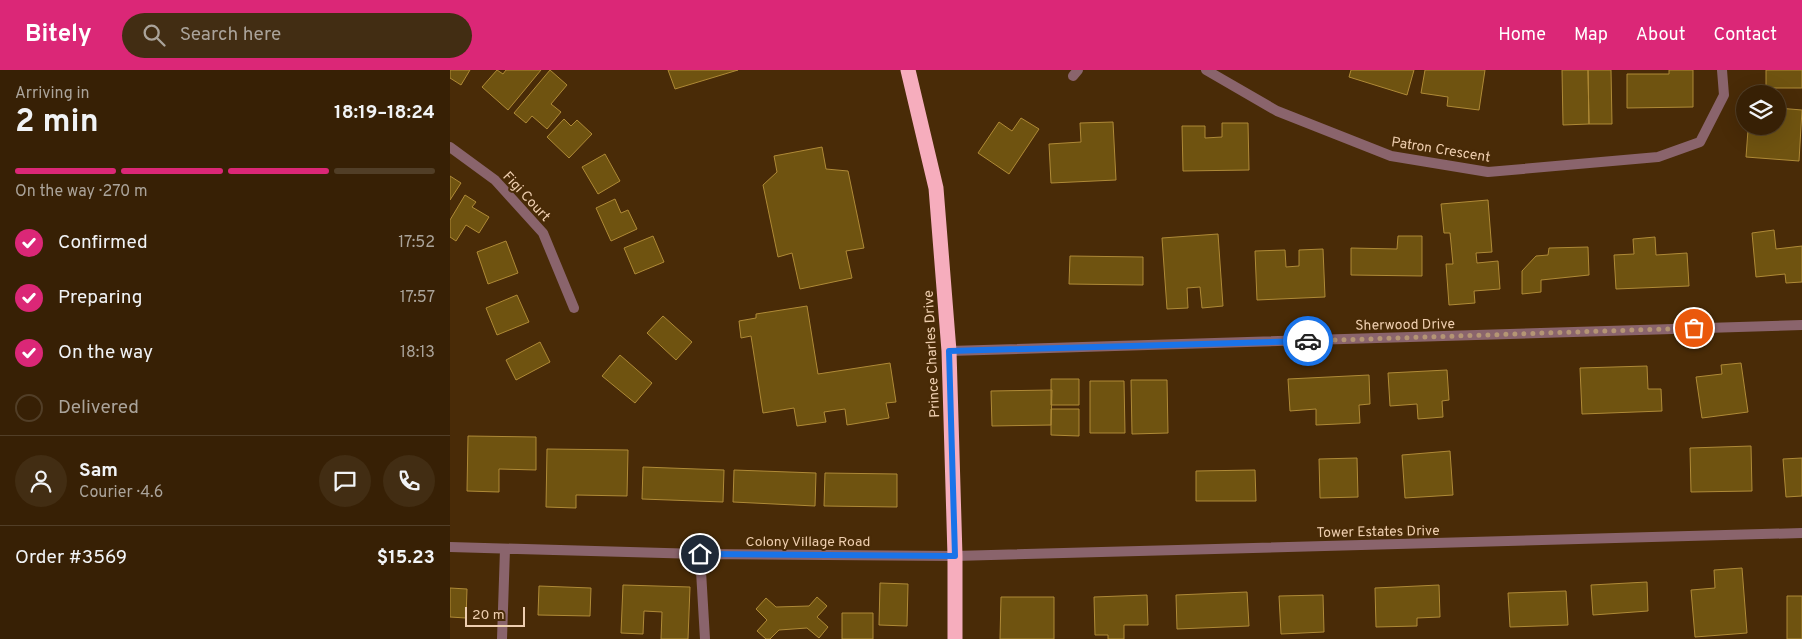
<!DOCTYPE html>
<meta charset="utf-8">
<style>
:root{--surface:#372005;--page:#422d13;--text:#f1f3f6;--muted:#aaa39a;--line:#513e27;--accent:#db2777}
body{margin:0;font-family:Overpass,sans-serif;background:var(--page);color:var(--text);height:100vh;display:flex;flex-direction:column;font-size:19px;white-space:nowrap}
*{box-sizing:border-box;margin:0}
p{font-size:16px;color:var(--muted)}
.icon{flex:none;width:28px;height:28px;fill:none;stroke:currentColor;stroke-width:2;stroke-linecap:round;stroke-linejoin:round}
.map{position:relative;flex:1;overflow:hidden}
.sheet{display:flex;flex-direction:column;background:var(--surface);width:450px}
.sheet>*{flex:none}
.tools{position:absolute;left:1286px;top:15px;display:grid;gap:10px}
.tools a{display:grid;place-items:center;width:50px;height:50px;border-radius:50%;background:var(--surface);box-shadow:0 5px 20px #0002,0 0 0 1px var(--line);font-size:25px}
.scale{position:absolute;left:15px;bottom:12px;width:60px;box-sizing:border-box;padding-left:5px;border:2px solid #eeceaf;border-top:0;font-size:14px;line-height:18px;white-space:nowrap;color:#eeceaf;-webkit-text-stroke:4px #492b07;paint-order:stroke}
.pin{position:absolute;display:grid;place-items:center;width:42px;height:42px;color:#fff;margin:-21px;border:2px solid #fff;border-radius:50%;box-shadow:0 1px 5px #0007}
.courier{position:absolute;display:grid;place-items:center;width:50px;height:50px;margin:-25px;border:4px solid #1a73e8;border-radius:50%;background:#fff;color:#222;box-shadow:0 1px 6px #0007}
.headline em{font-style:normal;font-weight:700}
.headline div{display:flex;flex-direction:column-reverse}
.headline{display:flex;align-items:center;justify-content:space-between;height:85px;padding:0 15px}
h1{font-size:32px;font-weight:700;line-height:38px}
.bar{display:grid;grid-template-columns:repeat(4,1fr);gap:8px 5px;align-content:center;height:60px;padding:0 15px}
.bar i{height:6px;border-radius:4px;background:var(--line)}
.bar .active{background:var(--accent)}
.bar p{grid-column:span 4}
.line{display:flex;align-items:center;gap:12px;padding:0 15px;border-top:1px solid var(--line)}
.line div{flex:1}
.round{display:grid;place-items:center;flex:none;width:52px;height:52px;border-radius:26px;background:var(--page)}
ol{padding:0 15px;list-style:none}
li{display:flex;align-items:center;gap:15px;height:55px}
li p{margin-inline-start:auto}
li .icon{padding:5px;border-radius:50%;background:var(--accent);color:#fff;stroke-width:4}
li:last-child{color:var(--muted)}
li i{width:28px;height:28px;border:2px solid var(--line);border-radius:50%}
header{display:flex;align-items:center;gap:30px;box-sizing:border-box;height:70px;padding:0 25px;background:var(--accent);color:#fff}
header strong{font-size:24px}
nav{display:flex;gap:28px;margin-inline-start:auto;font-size:18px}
.search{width:350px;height:45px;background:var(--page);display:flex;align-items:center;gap:12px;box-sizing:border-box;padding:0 18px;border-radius:28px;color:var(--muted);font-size:19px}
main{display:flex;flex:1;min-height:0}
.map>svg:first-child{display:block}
.building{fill:#6f5310;stroke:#af8a37}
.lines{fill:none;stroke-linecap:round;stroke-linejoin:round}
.lane{stroke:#8a646c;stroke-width:10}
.street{stroke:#8a646c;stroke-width:10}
.highway{stroke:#f6adbd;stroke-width:15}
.done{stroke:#b49574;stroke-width:5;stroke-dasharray:0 9}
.route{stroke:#1a73e8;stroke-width:6}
.labels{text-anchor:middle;stroke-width:4;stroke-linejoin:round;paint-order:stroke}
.street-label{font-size:14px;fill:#eeceaf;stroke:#492b07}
</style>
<header>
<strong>Bitely</strong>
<div class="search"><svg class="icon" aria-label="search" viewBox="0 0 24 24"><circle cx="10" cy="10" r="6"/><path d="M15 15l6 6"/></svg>Search here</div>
<nav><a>Home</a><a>Map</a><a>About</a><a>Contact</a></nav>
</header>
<main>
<section class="sheet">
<div class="headline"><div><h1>2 min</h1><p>Arriving in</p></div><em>18:19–18:24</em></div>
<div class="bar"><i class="active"></i><i class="active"></i><i class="active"></i><i></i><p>On the way · 270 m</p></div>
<ol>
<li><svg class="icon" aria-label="check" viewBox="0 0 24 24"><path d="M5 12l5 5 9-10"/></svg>Confirmed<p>17:52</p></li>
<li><svg class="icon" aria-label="check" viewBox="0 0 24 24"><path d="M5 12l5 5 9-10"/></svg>Preparing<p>17:57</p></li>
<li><svg class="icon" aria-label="check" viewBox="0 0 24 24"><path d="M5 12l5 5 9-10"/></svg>On the way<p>18:13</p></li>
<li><i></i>Delivered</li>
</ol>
<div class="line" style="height:90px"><a class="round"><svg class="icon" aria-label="person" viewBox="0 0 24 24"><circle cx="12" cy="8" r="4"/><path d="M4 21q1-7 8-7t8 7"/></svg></a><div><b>Sam</b><p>Courier · 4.6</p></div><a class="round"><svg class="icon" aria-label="chat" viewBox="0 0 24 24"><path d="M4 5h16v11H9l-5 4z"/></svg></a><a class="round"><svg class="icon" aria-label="phone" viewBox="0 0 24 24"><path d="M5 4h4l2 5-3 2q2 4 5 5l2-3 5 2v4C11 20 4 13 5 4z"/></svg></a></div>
<div class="line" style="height:65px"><div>Order #3569</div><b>$15.23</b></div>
</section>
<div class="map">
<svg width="1352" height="569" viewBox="0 0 1352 569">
<rect width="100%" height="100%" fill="#492b07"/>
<path class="building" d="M0,0H20L11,15L0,8Z
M47,0L53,4L56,0H91L58,40L32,17Z
M100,0L117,15L101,34L111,42L97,59L82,46L76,53L64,43Z
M218,0H288L225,19Z
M901,0H964L957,25L899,7Z
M975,0H1035L1029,40L997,36L998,27L971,23Z
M1112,0H1138L1139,54L1113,55Z
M1138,0H1161L1162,54H1139Z
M1219,0H1243V37L1177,38V4H1219Z
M1316,0H1352V18H1316Z
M1328,38L1352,40L1349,91L1296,87L1298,60L1311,61V56H1328Z
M571,48L589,59L559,104L528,83L549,52L562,61Z
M114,49L121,56L127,50L142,64L119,88L97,67Z
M663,52L666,110L601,113L599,74L631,72L630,53Z
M772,53H798L799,100L733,101L732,56H755V68L772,67Z
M372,77L376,99L398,101L414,178L396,181L402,208L350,219L342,183L328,187L313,115L327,102L324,86Z
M155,84L170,111L148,124L132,97Z
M0,106L11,113L0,130Z
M15,125L26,132L22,137L39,147L29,163L16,155L6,171L0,167V150Z
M165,129L171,143L178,140L187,159L161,171L146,138Z
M1038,130L1042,182L1026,183L1027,193L1048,191L1050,219L1024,221L1025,233L999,235L996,194H1003L1000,163H994L991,134Z
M1324,160L1326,179L1352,176V212L1336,213L1335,204L1306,207L1302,163Z
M768,164L773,236L752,238L750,217L737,218L738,238L717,239L712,168Z
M203,166L214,192L185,204L174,178Z
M948,166H972V206L901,205V178L947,179Z
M1205,167L1206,185L1237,183L1239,216L1166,219L1164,185L1184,184L1183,169Z
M56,171L68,203L38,214L27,182Z
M1138,177L1139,205L1091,210V222L1072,224V201L1086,186L1098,185L1099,178Z
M873,179L875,227L807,230L805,181L835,180L836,197L849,196V180Z
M620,186L693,187V215L619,214Z
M67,225L79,252L47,265L36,238Z
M357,236L368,304L440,293L446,332L436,333L439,348L397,355L395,339L374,342L376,352L347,356L344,338L313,343L301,266L291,268L289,251L306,248V244Z
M213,246L242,272L226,290L197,263Z
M90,272L100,292L66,310L56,290Z
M170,285L202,313L185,333L152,306Z
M1291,293L1298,342L1252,348L1246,307L1272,304L1271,295Z
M1197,296L1198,319H1211L1212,341L1132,344L1130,298Z
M997,300L999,330L992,331L993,347L968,349L967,334L940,336L938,303Z
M919,305L920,334L909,335L910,353L866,355V339L840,341L838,309Z
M601,309H629V335H601Z
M681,310H717L718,363L682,364Z
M640,311H674L675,363H640Z
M602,320L601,355L542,356L541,321Z
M601,339H629V366L601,365Z
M18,366L86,367V400L49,399V422L17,421Z
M1301,376L1302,421L1241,422L1240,378Z
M97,379L178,380L177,426L126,425V438L96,437Z
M1000,381L1003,425L955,428L952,385Z
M907,388L908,427L870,428L869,389Z
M1352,388V426L1336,427L1333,389Z
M193,397L274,400L273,432L192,429Z
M284,400L366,403L365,436L283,432Z
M805,400L806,431H746V401Z
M375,403L447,404V437L374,436Z
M1292,498L1297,563L1245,567L1241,520L1265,518L1264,500Z
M1197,512L1198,541L1143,545L1141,515Z
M430,513L458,514L457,556L429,555Z
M173,515L240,517L238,569H211L212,542L194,541L193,564L171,563Z
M989,515L990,547L967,548V556L926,557L925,518Z
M89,516L141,518L140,546L88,545Z
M0,518L17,519L16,548L0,547Z
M1116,521L1118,555L1060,557L1058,523Z
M797,522L799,556L727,559L726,525Z
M697,525L698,555H674V569H658V565H645L644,527Z
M873,525L874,562L831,564L829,526Z
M1337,526H1352V569H1337Z
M367,527L377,536L367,547L378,557L369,568L357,558L329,560L320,569H316L307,561L317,550L306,539L316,528L326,537L359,536Z
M551,527H604V569H550Z
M392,543H423V569H392Z"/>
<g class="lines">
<path class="lane" d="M623,6L628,0"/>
<path class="street" d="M756,0L827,41L941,86L1038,102L1208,87L1250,72L1274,25L1272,0
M0,77L45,110L93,163L124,238
M499,281L1352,255
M0,477L250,484L505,486L1352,463
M250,484L255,569
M52,569L55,479"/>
<path class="highway" d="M458,0L486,118L499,281L505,486V569"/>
</g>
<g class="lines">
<path class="done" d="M858,271L1244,258"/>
<path class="route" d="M250,484L505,486L499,281L858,271"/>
</g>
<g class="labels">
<g class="street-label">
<text transform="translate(991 79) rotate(9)" y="5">Patron Crescent</text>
<text transform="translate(77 126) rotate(47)" y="5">Figi Court</text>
<text transform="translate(955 254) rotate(-1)" y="5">Sherwood Drive</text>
<text transform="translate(481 284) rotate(-93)" y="5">Prince Charles Drive</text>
<text transform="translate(928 461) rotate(-1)" y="5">Tower Estates Drive</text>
<text x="358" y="476">Colony Village Road</text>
</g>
</g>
</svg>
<div class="tools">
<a><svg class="icon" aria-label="layers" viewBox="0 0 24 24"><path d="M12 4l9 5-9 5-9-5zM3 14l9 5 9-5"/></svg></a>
</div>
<div class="scale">20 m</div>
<div class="pin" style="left:1244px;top:258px;background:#ea580c"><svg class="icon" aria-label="bag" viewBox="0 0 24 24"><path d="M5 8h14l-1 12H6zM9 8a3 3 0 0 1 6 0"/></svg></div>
<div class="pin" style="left:250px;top:484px;background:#1f2937"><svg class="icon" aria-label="home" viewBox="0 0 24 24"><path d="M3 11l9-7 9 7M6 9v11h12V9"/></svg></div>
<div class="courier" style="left:858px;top:271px"><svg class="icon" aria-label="car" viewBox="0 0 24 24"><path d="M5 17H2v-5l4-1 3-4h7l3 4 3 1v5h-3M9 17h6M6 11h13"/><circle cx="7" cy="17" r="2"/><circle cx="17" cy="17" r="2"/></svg></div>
</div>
</main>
